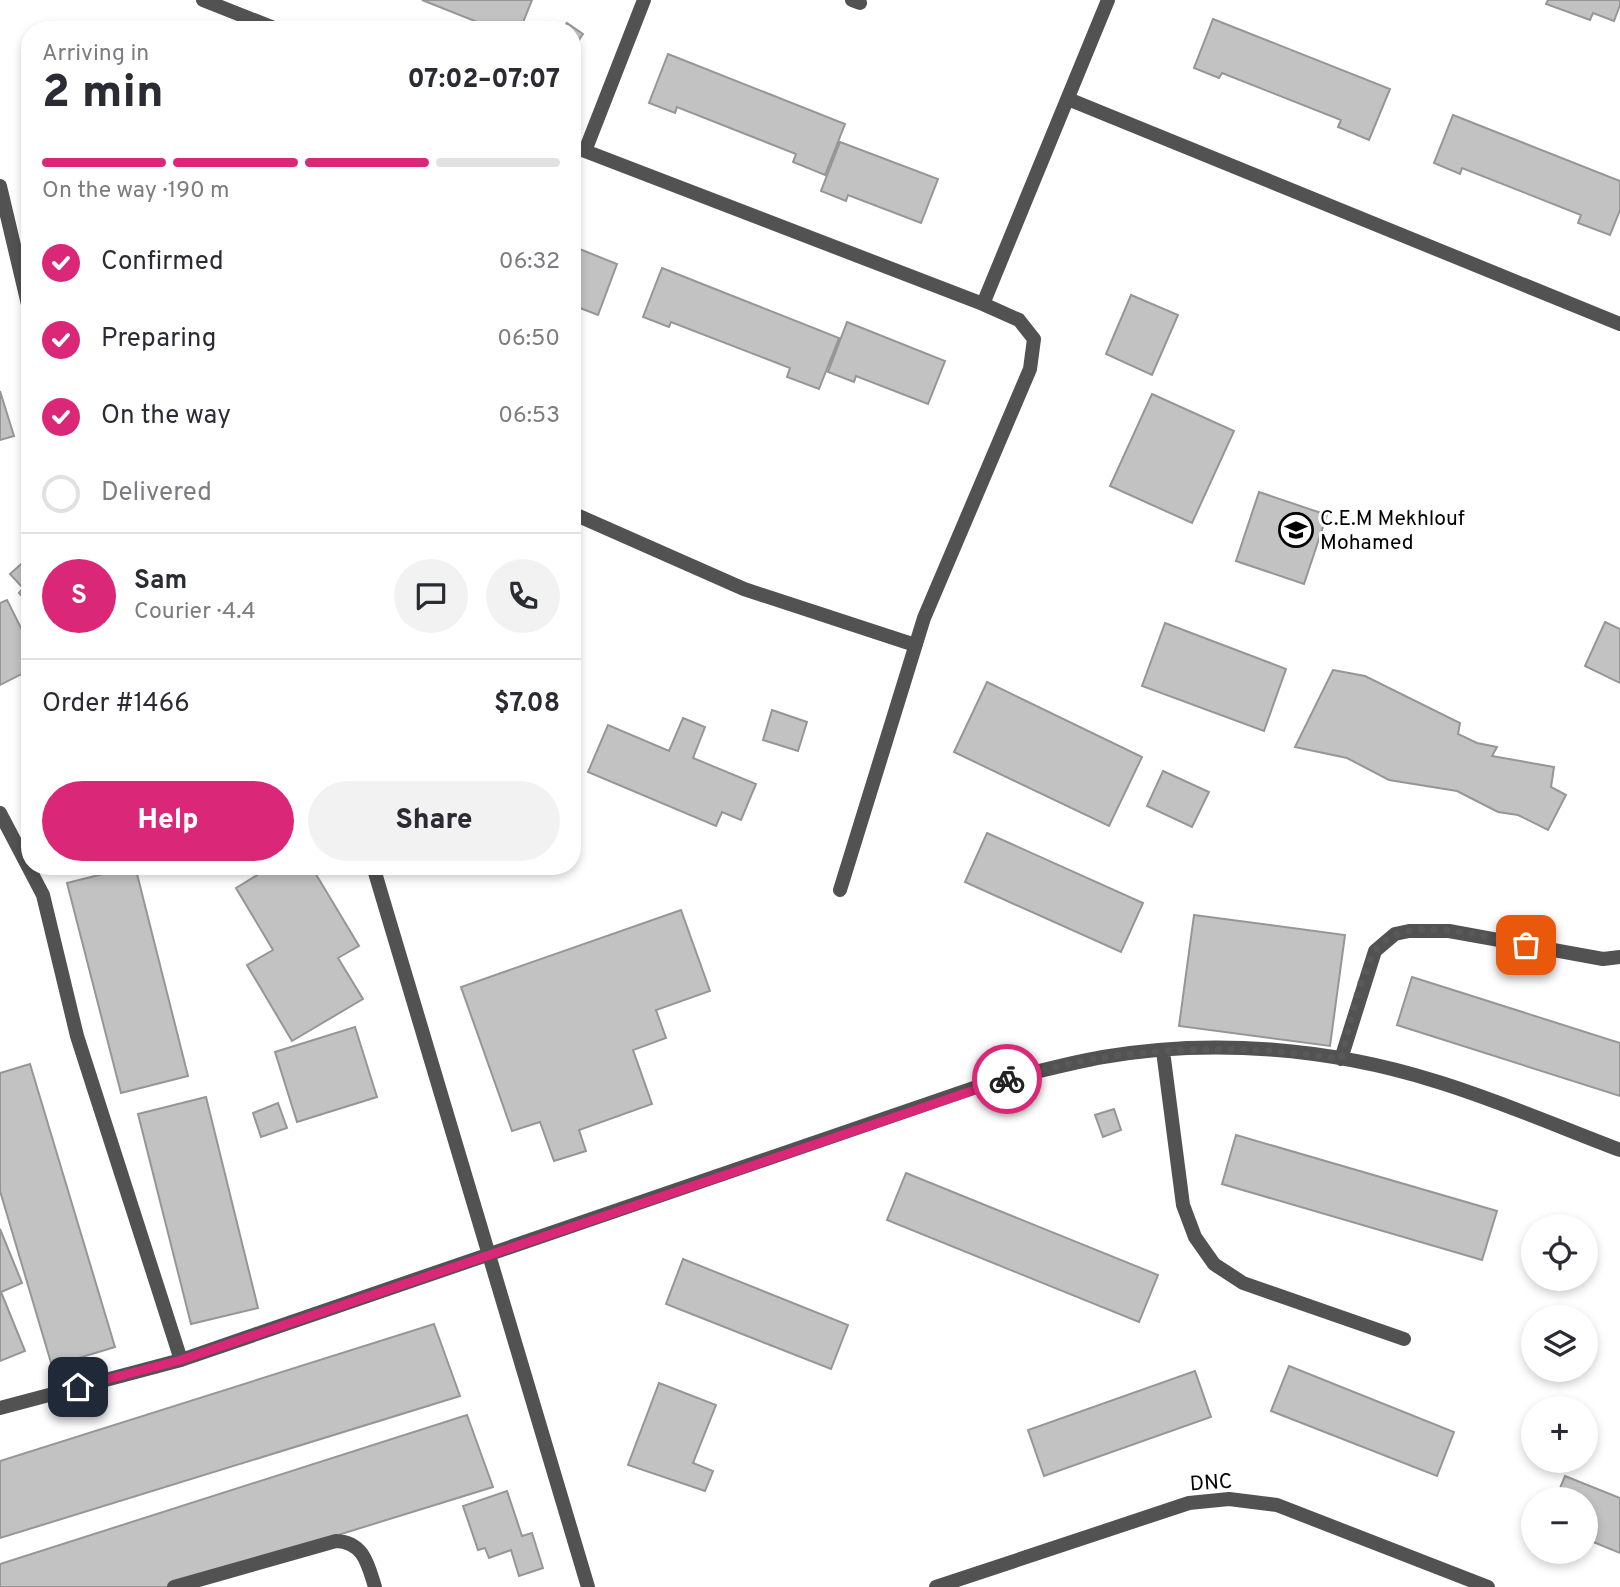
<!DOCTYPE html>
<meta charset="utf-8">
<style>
:root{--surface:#fff;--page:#f2f2f3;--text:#2b2b33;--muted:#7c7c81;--line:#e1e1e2;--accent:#db2777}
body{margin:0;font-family:Overpass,sans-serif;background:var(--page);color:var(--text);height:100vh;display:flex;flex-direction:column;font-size:26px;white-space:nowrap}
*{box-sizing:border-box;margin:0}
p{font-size:23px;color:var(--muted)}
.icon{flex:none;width:38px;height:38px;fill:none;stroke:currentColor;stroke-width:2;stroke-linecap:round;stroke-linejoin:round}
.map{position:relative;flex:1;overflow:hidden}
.panel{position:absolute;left:21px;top:21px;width:560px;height:854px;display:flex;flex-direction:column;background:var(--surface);border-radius:28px;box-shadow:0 4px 10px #0003}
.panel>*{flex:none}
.controls{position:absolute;left:1521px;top:1214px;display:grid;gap:14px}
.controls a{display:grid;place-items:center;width:77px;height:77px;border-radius:50%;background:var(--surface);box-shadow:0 4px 10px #0003;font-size:35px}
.pin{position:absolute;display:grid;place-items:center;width:60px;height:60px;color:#fff;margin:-30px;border-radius:14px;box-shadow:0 4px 10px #0006}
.courier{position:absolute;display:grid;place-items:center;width:70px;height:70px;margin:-35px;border:5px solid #db2777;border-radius:50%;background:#fff;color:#222;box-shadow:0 2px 9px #0007}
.headline em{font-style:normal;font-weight:800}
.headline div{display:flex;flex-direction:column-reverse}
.headline{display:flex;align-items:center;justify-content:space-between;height:119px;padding:0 21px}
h1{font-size:46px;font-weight:800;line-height:52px}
.bar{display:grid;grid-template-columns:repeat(4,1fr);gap:10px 7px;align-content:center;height:84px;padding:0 21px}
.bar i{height:9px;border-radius:5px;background:var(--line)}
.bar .on{background:var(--accent)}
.bar p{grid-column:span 4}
.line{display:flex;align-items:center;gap:18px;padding:0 21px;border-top:2px solid var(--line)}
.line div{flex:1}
.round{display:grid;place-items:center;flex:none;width:74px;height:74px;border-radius:37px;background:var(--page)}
ol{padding:0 21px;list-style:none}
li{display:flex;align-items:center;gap:21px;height:77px}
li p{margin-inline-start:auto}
li .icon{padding:7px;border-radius:50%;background:var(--accent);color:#fff;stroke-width:4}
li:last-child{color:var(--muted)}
li i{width:38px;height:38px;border:4px solid var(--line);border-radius:50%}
.button{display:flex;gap:14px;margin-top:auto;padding:14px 21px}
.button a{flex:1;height:80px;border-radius:42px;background:var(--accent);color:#fff;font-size:28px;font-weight:800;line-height:80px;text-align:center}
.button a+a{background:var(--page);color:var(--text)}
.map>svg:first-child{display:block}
.building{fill:#c2c2c2;stroke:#969696;stroke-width:2}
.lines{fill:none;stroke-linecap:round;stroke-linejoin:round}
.minor{stroke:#525252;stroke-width:14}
.done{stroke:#595959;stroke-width:7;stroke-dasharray:0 12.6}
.route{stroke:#db2777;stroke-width:9}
.labels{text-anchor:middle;stroke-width:6;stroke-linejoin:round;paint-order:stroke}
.poi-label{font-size:21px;fill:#000;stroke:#fff;text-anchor:start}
.street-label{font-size:21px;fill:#000;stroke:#fff}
</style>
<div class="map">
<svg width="1620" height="1587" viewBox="0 0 1620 1587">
<rect width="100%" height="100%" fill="#fff"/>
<path class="building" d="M422,0H532L520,30H483L485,25Z
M1548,0H1620V5L1614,21L1593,13L1590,20L1546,4Z
M1213,19L1390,89L1369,140L1338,127L1341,120L1222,73L1219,78L1194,68Z
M567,23L583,34L572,50V30H562Z
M668,54L845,124L825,175L793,162L796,154L677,107L675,113L649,103Z
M1453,115L1620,181V210L1610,235L1578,223L1581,215L1462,168L1460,174L1434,163Z
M840,142L938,179L921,223L848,195L846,201L821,191Z
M572,246L617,264L598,315L572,305Z
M662,268L839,338L819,389L787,377L790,368L671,322L669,327L643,317Z
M1131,295L1178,315L1152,375L1106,354Z
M847,322L945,361L928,404L856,376L854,382L828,372Z
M0,391L14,436L0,440Z
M1152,394L1234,431L1192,523L1110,486Z
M1259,492L1327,515L1304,584L1236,561Z
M30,556V605L19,593L23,588L10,574Z
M7,600L30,646V670L0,685V603Z
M1605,622L1620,629V683L1585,666Z
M1165,623L1286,669L1264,731L1142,686Z
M1333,670L1365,676L1460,723L1458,734L1477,743L1497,747L1492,756L1554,767L1551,787L1566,795L1548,830L1518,815L1498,812L1457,791L1389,780L1347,758L1295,747Z
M987,682L1142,757L1109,826L954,752Z
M772,710L807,722L798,751L763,740Z
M683,718L705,727L693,758L756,784L741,820L722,812L716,826L588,772L608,725L669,751Z
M1163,771L1209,792L1192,827L1147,806Z
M987,833L1143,903L1121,952L965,882Z
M135,866L188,1076L121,1093L67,883Z
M272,866H311L359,946L338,958L363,999L292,1041L247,965L273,950L236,888Z
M681,910L710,991L656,1010L666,1038L633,1050L652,1104L579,1130L586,1151L554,1161L540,1122L512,1131L461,987Z
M1194,915L1345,935L1330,1046L1179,1026Z
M1412,977L1620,1043V1096L1397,1025Z
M355,1027L377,1097L297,1122L275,1052Z
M30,1064L115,1347L52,1366L0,1191V1073Z
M206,1097L258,1308L191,1324L138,1114Z
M278,1103L287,1128L261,1137L253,1113Z
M1114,1109L1121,1130L1103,1137L1095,1115Z
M1236,1135L1497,1211L1482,1260L1222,1184Z
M906,1173L1158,1275L1139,1322L887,1220Z
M0,1229L22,1283L1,1292L25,1351L0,1361Z
M683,1259L848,1325L831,1369L666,1304Z
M434,1324L460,1396L0,1538V1461Z
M1289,1366L1454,1432L1437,1476L1271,1411Z
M1195,1371L1211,1417L1044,1476L1028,1430Z
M659,1383L716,1405L693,1463L713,1471L705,1491L628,1465Z
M467,1415L493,1487L170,1587H0V1564Z
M1565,1476L1620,1498V1553L1586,1539V1500H1555Z
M507,1491L522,1536L532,1533L543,1568L519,1576L511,1550L489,1558L485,1548L478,1550L463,1506Z"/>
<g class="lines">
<path class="minor" d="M203,0L279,30
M852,0L860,3
M1068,99L1620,324
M572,146L983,304L1019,320L1034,339L1030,369L924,618L840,890
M585,151L644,0
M0,186L30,313
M983,304L1108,0
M572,513L744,589L915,645
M0,813L43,895L77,1036L181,1360
M373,866L588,1587
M1163,1051L1183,1205L1195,1237L1214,1264L1243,1283L1404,1339
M1341,1059L1375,951L1395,934L1409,931H1449L1603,959L1620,957
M0,1408L181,1360L988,1083C1026,1075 1064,1064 1103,1057C1212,1038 1330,1048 1435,1081C1498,1100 1559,1127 1620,1150
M174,1587L336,1541C364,1542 368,1565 375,1587
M936,1587L1189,1503L1229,1499L1277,1505L1488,1587"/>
</g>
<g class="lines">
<path class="done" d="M1007,1079C1039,1072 1073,1061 1106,1057C1185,1046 1262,1047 1341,1059C1350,1028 1358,977 1376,950C1402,911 1488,938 1526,945"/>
<path class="route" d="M78,1387L181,1360L1007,1079"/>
</g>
<defs>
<g id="school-ring" transform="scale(1.75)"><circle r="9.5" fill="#fff" stroke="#000" stroke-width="1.5"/><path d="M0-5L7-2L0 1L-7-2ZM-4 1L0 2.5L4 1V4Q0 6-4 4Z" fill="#000"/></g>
</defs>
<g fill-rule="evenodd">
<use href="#school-ring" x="1296" y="530"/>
</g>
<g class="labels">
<g class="poi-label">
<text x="1320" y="525">C.E.M Mekhlouf<tspan x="1320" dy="24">Mohamed</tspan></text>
</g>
<g class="street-label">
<text transform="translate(1211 1482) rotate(-4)" y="7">DNC</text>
</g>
</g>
</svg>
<div class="controls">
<a><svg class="icon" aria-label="locate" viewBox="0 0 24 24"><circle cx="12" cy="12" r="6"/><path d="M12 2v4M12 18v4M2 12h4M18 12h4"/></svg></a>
<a><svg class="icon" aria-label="layers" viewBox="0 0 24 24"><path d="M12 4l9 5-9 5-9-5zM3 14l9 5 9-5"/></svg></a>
<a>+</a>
<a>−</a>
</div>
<div class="pin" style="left:1526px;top:945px;background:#ea580c"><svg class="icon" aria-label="bag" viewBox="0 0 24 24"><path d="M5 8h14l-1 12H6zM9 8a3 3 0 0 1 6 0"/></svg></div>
<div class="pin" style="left:78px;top:1387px;background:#1f2937"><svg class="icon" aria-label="home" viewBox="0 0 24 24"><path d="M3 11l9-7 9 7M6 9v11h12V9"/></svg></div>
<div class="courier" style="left:1007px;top:1079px"><svg class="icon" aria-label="bike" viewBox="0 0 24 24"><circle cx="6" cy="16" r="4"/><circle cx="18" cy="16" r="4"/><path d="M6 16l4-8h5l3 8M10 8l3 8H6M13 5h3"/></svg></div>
<section class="panel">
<div class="headline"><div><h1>2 min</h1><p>Arriving in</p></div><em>07:02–07:07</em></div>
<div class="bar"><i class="on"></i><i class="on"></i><i class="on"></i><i></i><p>On the way · 190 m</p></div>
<ol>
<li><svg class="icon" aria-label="check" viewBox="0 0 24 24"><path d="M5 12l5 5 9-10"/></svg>Confirmed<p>06:32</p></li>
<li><svg class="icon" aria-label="check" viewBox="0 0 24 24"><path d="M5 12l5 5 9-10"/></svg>Preparing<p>06:50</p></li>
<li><svg class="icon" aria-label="check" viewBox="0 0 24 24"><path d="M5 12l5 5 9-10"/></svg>On the way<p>06:53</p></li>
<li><i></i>Delivered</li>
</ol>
<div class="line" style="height:126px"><b class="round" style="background:var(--accent);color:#fff">S</b><div><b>Sam</b><p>Courier · 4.4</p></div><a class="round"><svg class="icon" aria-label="chat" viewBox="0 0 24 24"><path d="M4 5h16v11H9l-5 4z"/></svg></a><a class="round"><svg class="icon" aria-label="phone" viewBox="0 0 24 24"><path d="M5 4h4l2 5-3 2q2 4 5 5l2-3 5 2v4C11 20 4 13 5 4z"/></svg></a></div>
<div class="line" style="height:91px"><div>Order #1466</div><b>$7.08</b></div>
<div class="button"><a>Help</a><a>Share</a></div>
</section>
</div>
